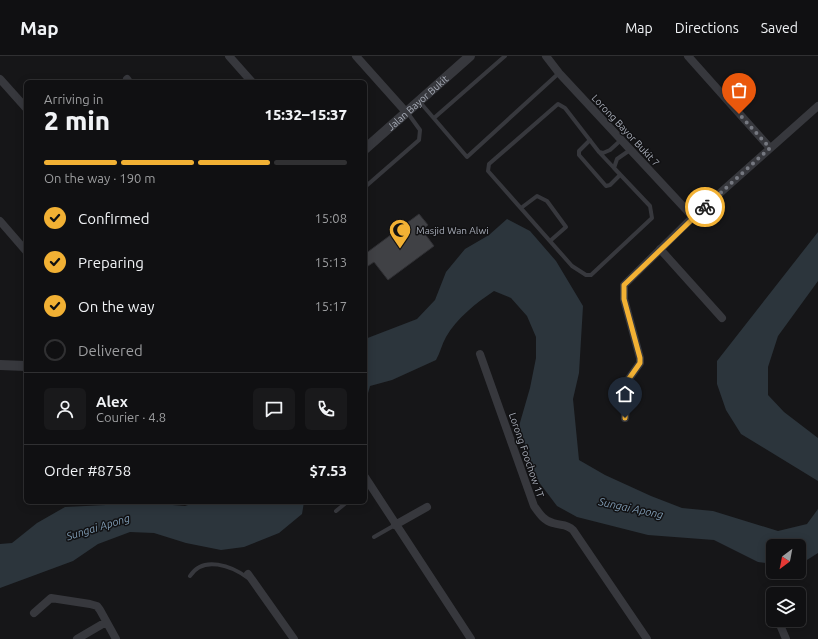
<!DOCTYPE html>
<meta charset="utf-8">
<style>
:root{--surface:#101012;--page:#19191b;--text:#f1f3f6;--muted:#9c9d9f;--line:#303032;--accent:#f2b134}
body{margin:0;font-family:Ubuntu,sans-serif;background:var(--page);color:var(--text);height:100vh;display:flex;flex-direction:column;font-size:15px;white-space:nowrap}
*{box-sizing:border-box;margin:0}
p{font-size:13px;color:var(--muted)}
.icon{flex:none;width:22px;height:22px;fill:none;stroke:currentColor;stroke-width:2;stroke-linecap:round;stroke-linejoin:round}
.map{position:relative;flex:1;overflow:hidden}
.side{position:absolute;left:24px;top:24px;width:343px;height:424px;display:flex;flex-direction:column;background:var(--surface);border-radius:6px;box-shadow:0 2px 10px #0003,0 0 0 1px var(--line)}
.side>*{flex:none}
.needle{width:26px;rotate:212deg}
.buttons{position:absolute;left:766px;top:483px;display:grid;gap:8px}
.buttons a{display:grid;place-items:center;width:40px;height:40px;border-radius:6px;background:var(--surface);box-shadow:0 2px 10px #0003,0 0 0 1px var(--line);font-size:20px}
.pin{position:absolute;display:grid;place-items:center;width:34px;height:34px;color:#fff;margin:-41px -17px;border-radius:50% 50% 50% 0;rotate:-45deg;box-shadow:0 0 4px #0007}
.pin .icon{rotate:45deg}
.courier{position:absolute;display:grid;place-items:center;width:40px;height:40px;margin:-20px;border:3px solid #f2b134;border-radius:50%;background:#fff;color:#222;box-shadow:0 1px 5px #0007}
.headline em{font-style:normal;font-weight:800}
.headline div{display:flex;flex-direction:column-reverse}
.headline{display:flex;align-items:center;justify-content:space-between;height:68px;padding:0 20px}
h1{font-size:26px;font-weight:800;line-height:30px}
.bar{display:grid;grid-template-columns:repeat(4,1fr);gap:6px 4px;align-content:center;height:48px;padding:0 20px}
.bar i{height:5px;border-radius:3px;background:var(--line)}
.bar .selected{background:var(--accent)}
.bar p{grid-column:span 4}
.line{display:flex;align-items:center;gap:10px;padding:0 20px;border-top:1px solid var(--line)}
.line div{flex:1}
.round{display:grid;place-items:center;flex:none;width:42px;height:42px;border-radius:6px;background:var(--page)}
ol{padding:0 20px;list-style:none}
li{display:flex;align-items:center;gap:12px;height:44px}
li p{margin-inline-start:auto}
li .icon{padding:4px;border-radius:50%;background:var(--accent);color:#111;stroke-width:4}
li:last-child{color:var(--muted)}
li i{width:22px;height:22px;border:2px solid var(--line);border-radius:50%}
header{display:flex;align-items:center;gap:24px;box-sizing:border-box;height:56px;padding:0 20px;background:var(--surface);border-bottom:1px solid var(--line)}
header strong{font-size:19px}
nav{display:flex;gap:22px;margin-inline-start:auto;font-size:14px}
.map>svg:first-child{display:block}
.water{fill:#2c353c}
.building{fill:#404145;stroke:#303034}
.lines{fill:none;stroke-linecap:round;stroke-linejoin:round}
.service{stroke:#37383d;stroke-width:4}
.minor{stroke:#37383d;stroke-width:8}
.tertiary{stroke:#37383d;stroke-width:10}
.done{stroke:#757880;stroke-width:4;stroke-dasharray:0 7.2}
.route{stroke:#f2b134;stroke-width:5}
.labels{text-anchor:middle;stroke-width:3;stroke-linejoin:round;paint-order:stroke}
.street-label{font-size:10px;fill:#a8adb8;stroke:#111113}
.poi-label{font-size:10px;fill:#a8adb8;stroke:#111113;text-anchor:start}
.water-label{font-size:11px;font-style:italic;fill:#7f9bb3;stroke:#111113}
</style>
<header>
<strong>Map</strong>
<nav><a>Map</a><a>Directions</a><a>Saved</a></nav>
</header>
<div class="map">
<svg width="818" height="583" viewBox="0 0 818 583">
<rect width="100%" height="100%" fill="#161618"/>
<path class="water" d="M507,163L530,175L556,205L583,250L579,317L573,343L579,404L605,419L651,440L682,452L713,455L778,475L807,468L818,453V497L799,509V490H773V508L758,506L714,484L648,479L577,461L557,450L535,421L519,370L530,332L536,302V281L527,260L511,242L494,235C476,247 457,262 446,281C442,288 440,297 436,304L392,324L370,330L365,348V283L417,263L435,244L446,216L465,193L489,179Z
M818,176V225L778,280L768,311V339L784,356L818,382V425L741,378L726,354L717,328V305Z
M197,446H304L302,458L279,477L244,491L221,494L186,487L154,477L130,476L98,488L73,505L0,532V488L12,487L37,467L65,451L147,447L185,450Z"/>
<path class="building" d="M419,158L428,169L422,174L434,190L388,224L374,206L368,210L365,206V198Z"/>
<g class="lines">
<path class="service" d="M419,45L467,101L559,17
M434,62L505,0
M590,84L579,95V99L606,130L610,129L620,119
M621,84L610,94L603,97L599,96L565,52L558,48L489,108L488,115L572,210L586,219H591L652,162L650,150L614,112L617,103L630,94
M599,96L614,112
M365,131L419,84L420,74L407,56
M521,152L537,140L547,145L566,171L550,185
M336,455L347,446
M374,481L395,469
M190,520C203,499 232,510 248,522"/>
<path class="minor" d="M229,0L252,26
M356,0L406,56
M546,0L559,17L693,161
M688,0L770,92
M0,23L26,52
M127,23L129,26
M0,165L26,195
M660,193L722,262
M480,298L534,450C539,457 544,465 553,467C561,470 566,467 573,474L647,583
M625,362L628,324L640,307V302L624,243V229L693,161L818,50
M365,421L471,583
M395,469L427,451
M248,518L294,583
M34,557L51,542L90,548L97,550L100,554L116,583
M778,564L786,583
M77,583L106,566"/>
<g class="tertiary">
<path id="s1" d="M365,93L470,0"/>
<path d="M0,309L26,310"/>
</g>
</g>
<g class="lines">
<path class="done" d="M705,151L770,92L739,58"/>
<path class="route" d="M625,362L628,324L640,307V302L624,243V229L705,151"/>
</g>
<defs>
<g id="mosque-pin" transform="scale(1.15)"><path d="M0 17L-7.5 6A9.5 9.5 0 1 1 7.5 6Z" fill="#f2b134" stroke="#111113"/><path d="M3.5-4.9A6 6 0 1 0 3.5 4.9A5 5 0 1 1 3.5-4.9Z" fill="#111"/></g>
</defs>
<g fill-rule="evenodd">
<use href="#mosque-pin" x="400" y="174"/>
</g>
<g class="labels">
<g class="street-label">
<text dy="4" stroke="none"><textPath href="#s1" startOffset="70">Jalan Bayor Bukit</textPath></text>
<text transform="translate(626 74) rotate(47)" y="4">Lorong Bayor Bukit 7</text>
<text transform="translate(527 399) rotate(71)" y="4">Lorong Foochow 1T</text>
</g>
<g class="poi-label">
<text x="416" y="178">Masjid Wan Alwi</text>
</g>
<g class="water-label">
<text transform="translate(631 452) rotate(12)" y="4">Sungai Apong</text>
<text transform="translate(98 471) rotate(-17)" y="4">Sungai Apong</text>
</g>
</g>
</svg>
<div class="buttons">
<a><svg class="needle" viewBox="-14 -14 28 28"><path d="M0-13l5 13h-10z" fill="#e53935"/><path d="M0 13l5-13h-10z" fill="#9c9d9f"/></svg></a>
<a><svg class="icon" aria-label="layers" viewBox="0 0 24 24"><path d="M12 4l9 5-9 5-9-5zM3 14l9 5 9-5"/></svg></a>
</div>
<div class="pin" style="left:739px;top:58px;background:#ea580c"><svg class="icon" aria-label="bag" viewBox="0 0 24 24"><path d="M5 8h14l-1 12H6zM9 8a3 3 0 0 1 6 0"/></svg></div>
<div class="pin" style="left:625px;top:362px;background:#1f2937"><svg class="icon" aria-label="home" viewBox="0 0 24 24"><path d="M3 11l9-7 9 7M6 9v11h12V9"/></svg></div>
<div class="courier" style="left:705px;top:151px"><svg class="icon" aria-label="bike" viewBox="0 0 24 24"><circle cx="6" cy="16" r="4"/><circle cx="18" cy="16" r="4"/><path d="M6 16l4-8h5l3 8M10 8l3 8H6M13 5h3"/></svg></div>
<section class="side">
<div class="headline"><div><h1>2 min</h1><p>Arriving in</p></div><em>15:32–15:37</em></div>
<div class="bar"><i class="selected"></i><i class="selected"></i><i class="selected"></i><i></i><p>On the way · 190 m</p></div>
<ol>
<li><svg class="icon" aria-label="check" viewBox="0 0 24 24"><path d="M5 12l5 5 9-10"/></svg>Confirmed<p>15:08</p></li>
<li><svg class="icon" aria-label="check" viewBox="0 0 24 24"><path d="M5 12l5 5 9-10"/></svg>Preparing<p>15:13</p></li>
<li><svg class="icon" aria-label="check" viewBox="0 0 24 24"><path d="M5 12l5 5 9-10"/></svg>On the way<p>15:17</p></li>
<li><i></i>Delivered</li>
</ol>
<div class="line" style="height:72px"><a class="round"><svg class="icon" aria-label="person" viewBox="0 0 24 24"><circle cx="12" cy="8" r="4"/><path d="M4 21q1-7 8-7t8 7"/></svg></a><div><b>Alex</b><p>Courier · 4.8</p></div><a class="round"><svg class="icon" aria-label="chat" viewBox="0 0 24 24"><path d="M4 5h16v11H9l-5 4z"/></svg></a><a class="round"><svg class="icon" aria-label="phone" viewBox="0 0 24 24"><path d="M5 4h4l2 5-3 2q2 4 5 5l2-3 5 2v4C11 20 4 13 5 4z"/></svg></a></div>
<div class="line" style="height:52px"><div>Order #8758</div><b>$7.53</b></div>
</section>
</div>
